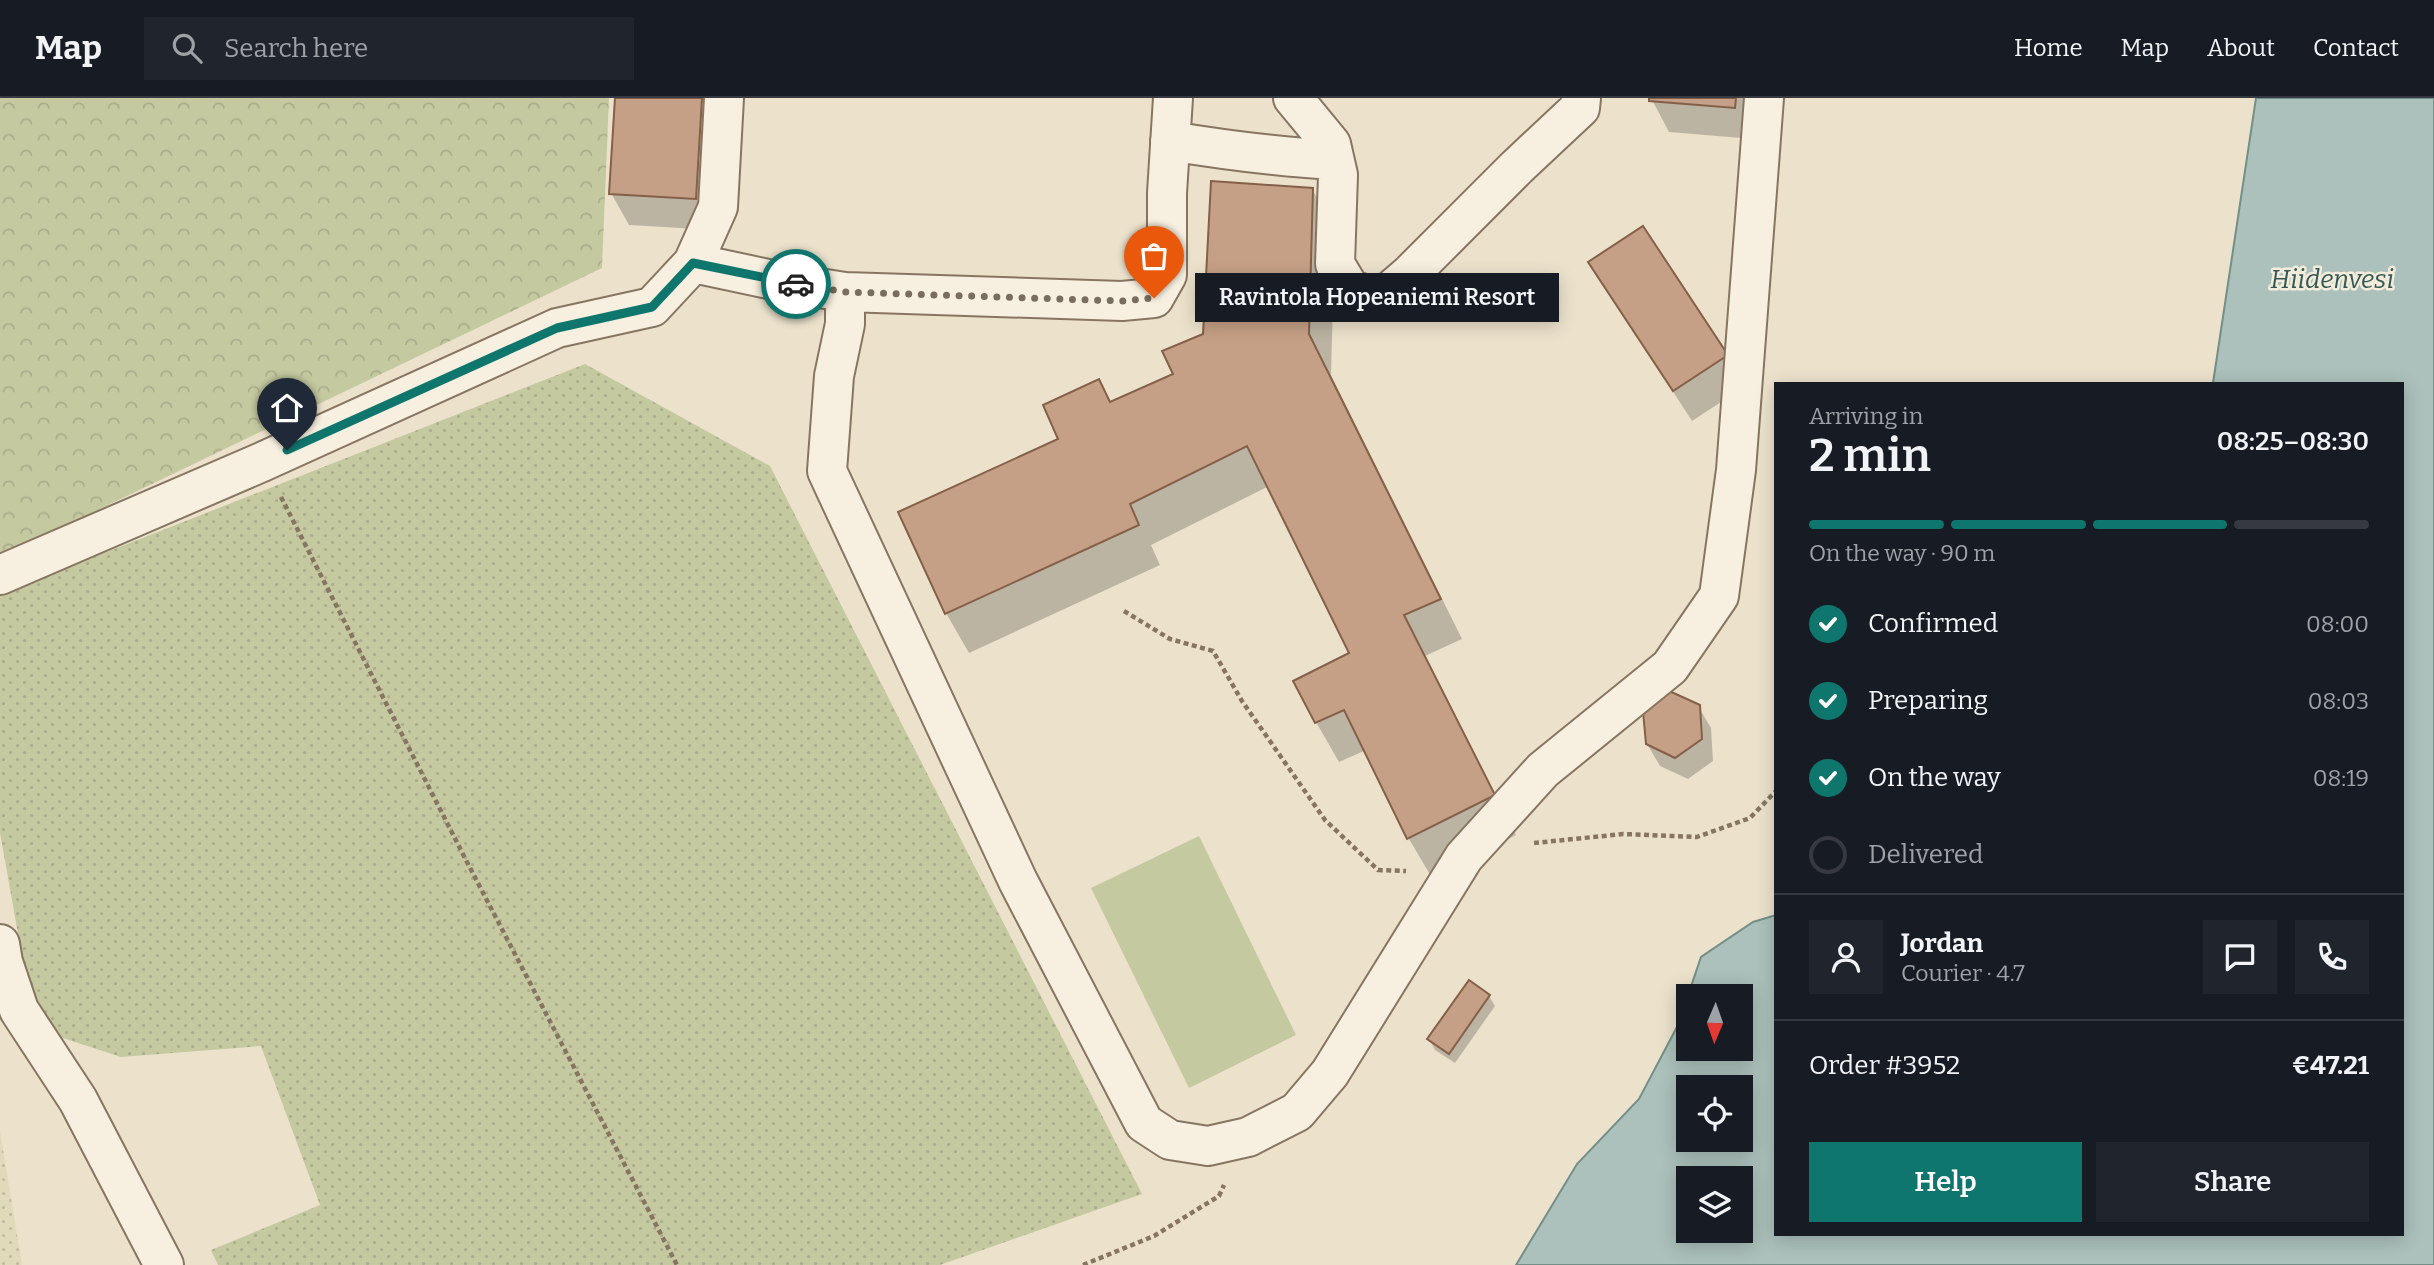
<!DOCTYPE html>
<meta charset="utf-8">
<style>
:root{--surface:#171b24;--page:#20242c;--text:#f1f3f6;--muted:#9ea1a6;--line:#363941;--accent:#0f766e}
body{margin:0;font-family:Bitter,serif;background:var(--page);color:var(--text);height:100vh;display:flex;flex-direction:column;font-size:26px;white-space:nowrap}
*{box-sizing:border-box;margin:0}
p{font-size:23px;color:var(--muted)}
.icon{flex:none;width:38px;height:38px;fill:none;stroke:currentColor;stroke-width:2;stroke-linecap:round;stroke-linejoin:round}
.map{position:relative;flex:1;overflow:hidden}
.sheet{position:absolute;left:1774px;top:284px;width:630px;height:854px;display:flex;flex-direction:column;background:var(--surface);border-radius:0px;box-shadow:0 4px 18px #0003}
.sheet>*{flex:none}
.needle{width:46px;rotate:182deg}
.buttons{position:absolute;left:1676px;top:886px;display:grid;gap:14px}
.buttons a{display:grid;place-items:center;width:77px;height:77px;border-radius:0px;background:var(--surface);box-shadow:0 4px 18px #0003;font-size:35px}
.pin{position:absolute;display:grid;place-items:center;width:60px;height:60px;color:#fff;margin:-72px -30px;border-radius:50% 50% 50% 0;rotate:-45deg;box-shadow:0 0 7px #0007}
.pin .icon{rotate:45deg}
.courier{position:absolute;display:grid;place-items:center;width:70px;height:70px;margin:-35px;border:5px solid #0f766e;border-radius:50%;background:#fff;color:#222;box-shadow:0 2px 9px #0007}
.bubble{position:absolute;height:49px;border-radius:0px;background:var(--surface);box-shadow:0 4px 18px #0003;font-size:23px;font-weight:600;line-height:49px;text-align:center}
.headline em{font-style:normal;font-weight:600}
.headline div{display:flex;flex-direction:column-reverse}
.headline{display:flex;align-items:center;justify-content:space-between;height:119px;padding:0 35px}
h1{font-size:46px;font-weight:600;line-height:52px}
.bar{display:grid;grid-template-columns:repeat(4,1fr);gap:10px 7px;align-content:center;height:84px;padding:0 35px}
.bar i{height:9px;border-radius:5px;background:var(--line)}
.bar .on{background:var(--accent)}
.bar p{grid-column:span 4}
.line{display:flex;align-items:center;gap:18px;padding:0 35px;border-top:2px solid var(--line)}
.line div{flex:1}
.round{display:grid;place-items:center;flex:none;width:74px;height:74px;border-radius:0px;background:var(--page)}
ol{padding:0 35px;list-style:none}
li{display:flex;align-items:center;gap:21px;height:77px}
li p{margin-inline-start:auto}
li .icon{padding:7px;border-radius:50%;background:var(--accent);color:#fff;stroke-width:4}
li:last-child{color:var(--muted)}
li i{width:38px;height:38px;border:4px solid var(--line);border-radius:50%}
.button{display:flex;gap:14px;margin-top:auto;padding:14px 35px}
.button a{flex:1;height:80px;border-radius:0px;background:var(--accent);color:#fff;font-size:28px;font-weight:600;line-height:80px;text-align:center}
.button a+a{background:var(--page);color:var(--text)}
header{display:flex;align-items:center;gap:42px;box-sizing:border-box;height:98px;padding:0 35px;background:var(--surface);border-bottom:2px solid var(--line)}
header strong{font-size:33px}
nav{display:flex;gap:38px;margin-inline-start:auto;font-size:24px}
.search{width:490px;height:63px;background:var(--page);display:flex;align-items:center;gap:18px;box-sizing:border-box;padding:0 24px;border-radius:0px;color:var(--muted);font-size:26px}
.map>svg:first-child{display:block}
.farmland{fill:url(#farmland-dots)}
.grass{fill:url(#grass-dots)}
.forest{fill:url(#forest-crowns)}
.garden{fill:#c5c9a0}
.water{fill:#acc1bb;stroke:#738f88;stroke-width:2;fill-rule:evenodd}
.shadow{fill:#0003}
.building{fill:#c6a086;stroke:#856049;stroke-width:2}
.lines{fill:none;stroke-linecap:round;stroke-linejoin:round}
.minor-casing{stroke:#877561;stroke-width:42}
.path{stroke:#877561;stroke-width:4.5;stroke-dasharray:5 3.5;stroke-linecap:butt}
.minor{stroke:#f7efdf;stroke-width:38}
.done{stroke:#786d5e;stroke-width:7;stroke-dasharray:0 12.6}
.route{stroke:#0f766e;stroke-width:9}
.labels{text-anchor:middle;stroke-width:5;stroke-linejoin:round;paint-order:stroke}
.water-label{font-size:26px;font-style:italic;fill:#345855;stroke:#f4ecdb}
</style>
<header>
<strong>Map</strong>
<div class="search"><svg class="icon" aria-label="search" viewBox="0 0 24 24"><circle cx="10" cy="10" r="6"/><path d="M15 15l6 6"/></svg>Search here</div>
<nav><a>Home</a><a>Map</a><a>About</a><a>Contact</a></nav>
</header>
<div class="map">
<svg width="2434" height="1167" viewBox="0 0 2434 1167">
<defs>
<pattern id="farmland-dots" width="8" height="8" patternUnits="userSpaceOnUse" patternTransform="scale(1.75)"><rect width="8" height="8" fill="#e1daba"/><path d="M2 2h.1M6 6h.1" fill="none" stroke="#c2bba0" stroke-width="1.8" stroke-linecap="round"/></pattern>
<pattern id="grass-dots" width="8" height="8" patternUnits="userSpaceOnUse" patternTransform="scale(1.75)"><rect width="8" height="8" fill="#c5c9a0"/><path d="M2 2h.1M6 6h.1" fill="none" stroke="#aaad8a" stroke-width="1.8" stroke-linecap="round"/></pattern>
<pattern id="forest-crowns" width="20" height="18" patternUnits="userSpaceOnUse" patternTransform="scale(1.75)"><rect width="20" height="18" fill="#c5c9a0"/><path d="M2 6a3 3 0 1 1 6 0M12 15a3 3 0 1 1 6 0" fill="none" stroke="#aaad8a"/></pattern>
</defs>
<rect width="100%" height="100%" fill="#ece2cc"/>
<path class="farmland" d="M0,1033L22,1167H0Z"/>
<path class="grass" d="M585,266L770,368L1142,1096L940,1167H218L211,1152L320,1107L261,948L121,959L35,931L0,735V496Z"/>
<path class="forest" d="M0,0H609L602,170L0,459Z"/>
<path class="garden" d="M1199,738L1296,937L1189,990L1091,790Z"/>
<path class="water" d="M2256,0H2434V1167H1516L1577,1066L1639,1001L1678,927L1701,859L1753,824L1776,817V1136H2403V285H2213ZM1689,898H1741V950H1689ZM1689,989H1741V1041H1689ZM1689,1080H1741V1132H1689Z"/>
<path class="shadow" d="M617,0H721L714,132L629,127L611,95Z
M1651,0H1756L1753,41L1669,34Z
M1312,91L1335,131L1331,277L1462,541L1425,558L1516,737L1432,780L1409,741L1366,652L1339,664L1316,624L1352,556L1269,388L1151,447L1160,467L969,555L946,515L1098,283L1111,306L1175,277Z
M1609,195L1726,258L1744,289L1692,323Z
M1698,608L1711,630L1713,663L1688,681L1660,668L1647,646Z
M1489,898L1495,908L1455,965L1435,952L1429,941Z"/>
<path class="building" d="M615,0H702L696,101L609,96Z
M1649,0H1736L1735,10L1649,3Z
M1211,83L1313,90L1309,236L1441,501L1404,517L1495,697L1407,741L1344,612L1315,625L1293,583L1349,555L1247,348L1130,406L1139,427L945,516L898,414L1058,341L1043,307L1099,281L1110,304L1173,276L1162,253L1203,236Z
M1643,128L1728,257L1673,293L1588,164Z
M1667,592L1700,607L1702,641L1675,660L1646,646L1643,613Z
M1469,882L1490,897L1449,956L1427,941Z"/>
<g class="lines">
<g class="minor-casing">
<path id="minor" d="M1293,0L1331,46L1338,77L1335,166L1350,191L1380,202L1409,177L1517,69L1580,10L1581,0
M1170,43C1225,52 1279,59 1334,62
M693,165L787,185L845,194L1122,203L1154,200L1167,177V95L1173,0
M845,194V226L834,278L827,373L1018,783L1144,1025L1170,1042L1208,1048L1248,1039L1297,1014L1330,975L1464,759L1543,672L1670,569L1719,498L1736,372L1764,0
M0,477L262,364L557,230L652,209L693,165L718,109L724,0
M0,846L3,864L19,912L78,1002L164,1167"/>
</g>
<path class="path" d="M281,399L468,766L677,1167
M1124,513L1170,541L1213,553L1242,603L1325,722L1378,772L1406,773
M1534,745L1623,736L1697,739L1750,720L1776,693
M1083,1167L1154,1138L1219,1098L1224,1087"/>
<use href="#minor" class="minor"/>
</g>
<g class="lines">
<path class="done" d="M796,186L845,194L1122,203L1154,200"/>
<path class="route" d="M287,352L557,230L652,209L693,165L796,186"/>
</g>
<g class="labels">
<g class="water-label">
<text x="2332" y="190">Hiidenvesi</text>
</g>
</g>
</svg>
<div class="buttons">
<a><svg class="needle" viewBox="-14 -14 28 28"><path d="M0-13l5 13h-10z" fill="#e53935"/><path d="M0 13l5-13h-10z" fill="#9ea1a6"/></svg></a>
<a><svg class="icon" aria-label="locate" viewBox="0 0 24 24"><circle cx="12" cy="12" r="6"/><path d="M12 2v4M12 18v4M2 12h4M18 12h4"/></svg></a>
<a><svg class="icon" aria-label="layers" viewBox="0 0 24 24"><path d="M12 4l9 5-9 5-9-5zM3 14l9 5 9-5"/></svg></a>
</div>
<div class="pin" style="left:1154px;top:200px;background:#ea580c"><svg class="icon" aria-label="bag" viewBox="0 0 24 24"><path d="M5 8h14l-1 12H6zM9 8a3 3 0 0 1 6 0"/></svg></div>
<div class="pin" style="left:287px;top:352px;background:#1f2937"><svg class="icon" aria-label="home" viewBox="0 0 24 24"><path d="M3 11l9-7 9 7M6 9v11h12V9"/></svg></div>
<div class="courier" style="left:796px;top:186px"><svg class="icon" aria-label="car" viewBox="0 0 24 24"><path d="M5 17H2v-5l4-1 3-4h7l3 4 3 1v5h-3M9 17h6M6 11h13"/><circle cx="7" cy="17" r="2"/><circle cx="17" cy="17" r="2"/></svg></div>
<div class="bubble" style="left:1195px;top:175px;width:364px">Ravintola Hopeaniemi Resort</div>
<section class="sheet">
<div class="headline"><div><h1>2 min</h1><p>Arriving in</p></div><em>08:25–08:30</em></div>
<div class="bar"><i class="on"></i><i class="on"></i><i class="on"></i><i></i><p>On the way · 90 m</p></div>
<ol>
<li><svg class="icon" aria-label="check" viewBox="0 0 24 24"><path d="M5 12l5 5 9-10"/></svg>Confirmed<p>08:00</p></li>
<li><svg class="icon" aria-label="check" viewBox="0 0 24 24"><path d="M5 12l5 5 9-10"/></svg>Preparing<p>08:03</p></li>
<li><svg class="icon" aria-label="check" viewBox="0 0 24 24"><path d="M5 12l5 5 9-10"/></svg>On the way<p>08:19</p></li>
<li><i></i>Delivered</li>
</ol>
<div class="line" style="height:126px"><a class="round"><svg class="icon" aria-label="person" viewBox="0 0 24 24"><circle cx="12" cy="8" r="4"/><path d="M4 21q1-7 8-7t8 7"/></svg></a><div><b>Jordan</b><p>Courier · 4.7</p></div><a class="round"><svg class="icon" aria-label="chat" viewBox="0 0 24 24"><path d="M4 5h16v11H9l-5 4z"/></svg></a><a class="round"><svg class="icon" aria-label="phone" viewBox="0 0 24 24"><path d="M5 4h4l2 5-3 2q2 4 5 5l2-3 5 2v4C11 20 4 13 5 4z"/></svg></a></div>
<div class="line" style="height:91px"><div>Order #3952</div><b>€47.21</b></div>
<div class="button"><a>Help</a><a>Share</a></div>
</section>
</div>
